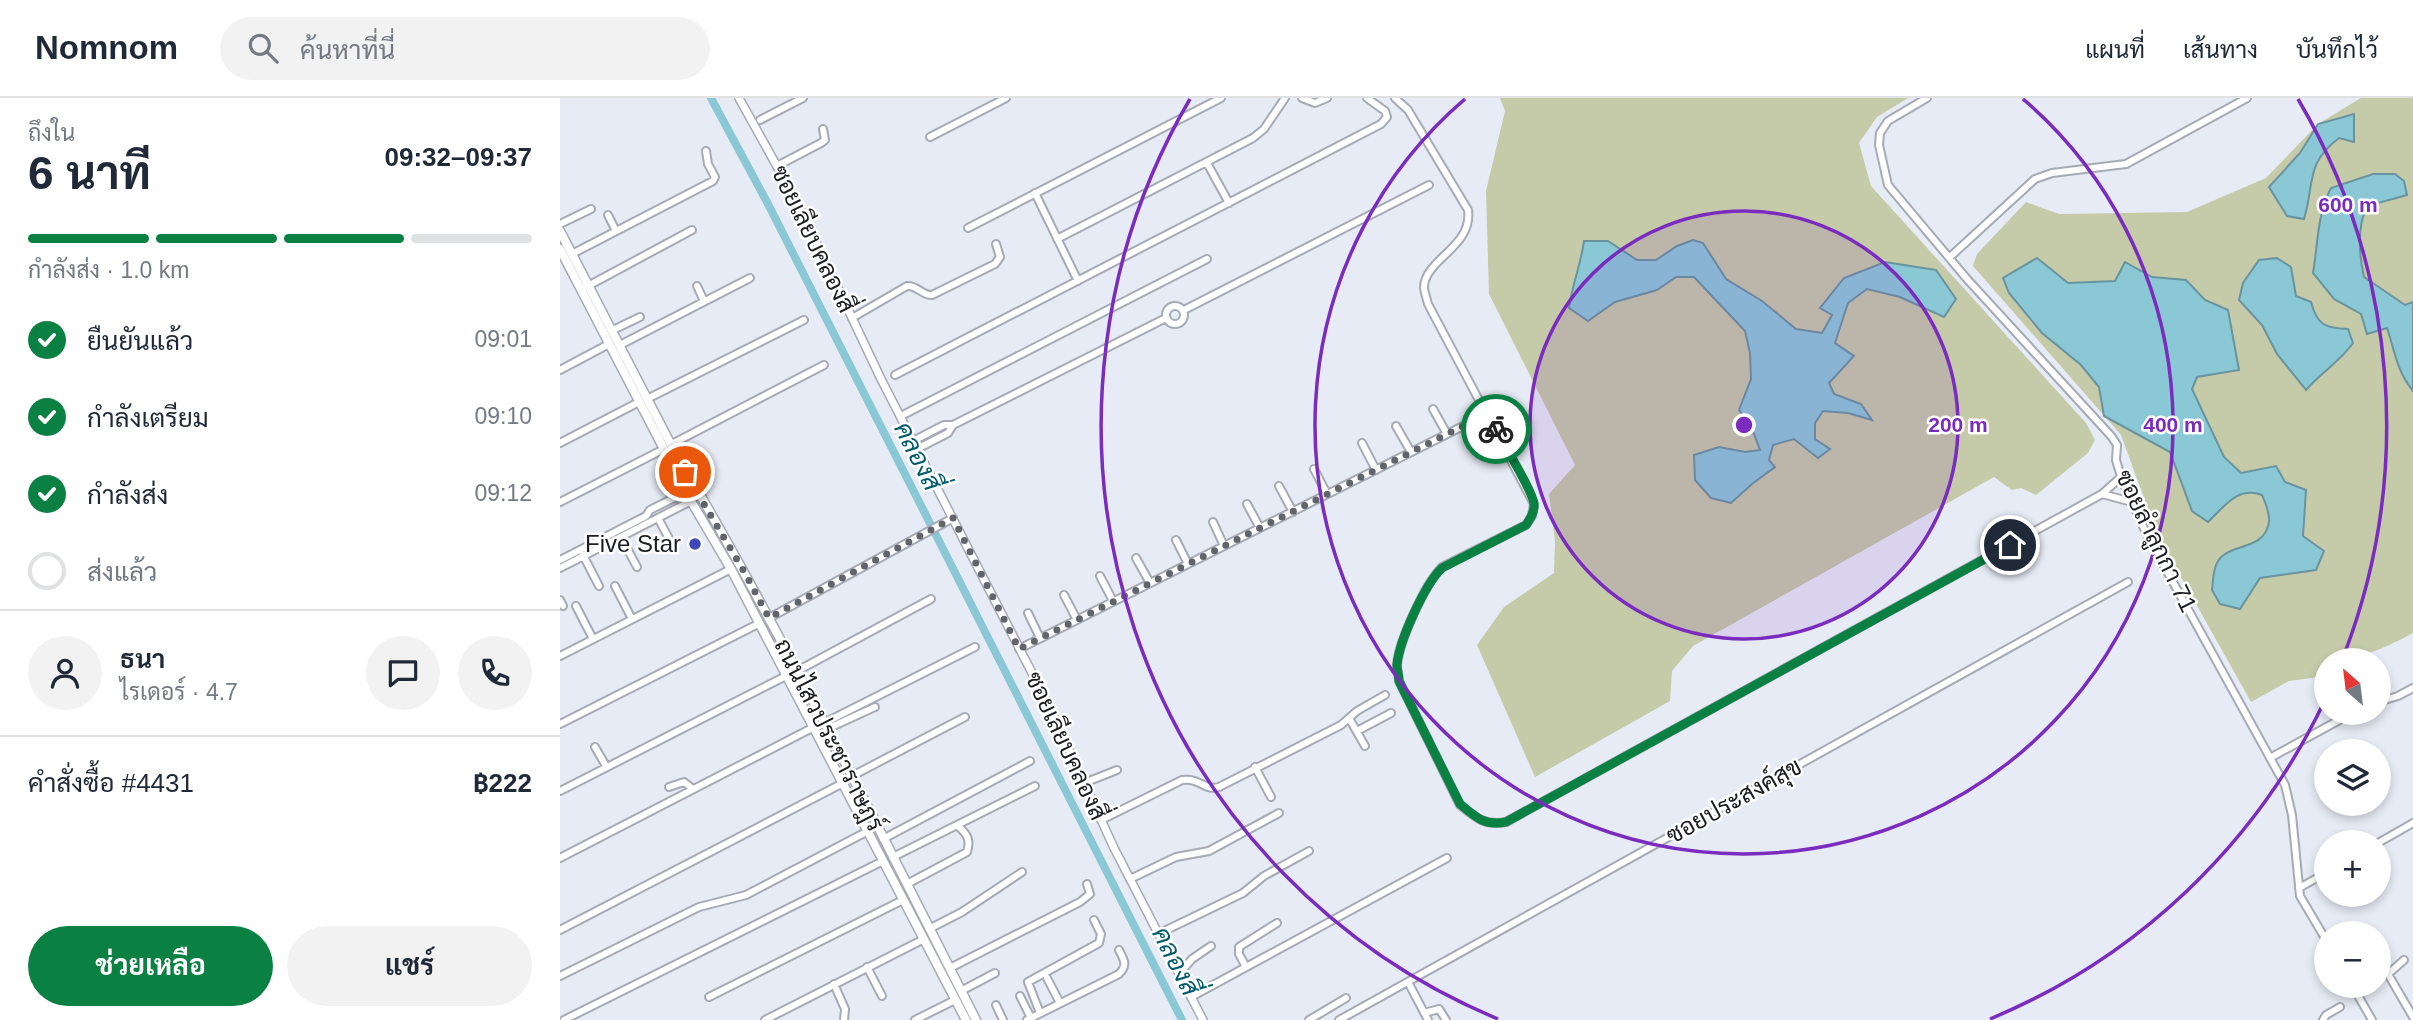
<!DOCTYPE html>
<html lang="th">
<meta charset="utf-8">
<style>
:root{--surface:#fff;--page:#f2f2f3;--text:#1f2937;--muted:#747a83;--line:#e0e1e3;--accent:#0b8043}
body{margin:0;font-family:Helvetica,Sarabun,sans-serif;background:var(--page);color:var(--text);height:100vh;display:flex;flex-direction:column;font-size:26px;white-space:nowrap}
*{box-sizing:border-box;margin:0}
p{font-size:23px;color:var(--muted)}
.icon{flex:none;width:38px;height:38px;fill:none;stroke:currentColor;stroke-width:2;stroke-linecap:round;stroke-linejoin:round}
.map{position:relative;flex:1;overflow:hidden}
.sheet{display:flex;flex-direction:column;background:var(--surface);width:560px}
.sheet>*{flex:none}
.needle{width:46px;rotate:332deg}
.buttons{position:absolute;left:1754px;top:550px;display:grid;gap:14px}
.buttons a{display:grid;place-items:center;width:77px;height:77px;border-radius:50%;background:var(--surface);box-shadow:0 4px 10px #0003;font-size:35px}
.pin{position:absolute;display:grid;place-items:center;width:60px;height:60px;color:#fff;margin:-30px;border:4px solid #fff;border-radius:50%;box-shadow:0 2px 7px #0007}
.courier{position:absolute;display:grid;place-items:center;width:70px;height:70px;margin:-35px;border:5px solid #0b8043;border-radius:50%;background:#fff;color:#222;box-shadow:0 2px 9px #0007}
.head em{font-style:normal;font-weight:700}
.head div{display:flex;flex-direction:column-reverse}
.head{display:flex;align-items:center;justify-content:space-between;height:119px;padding:0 28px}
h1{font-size:46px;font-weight:700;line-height:52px}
.bar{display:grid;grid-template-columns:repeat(4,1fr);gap:10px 7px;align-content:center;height:84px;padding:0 28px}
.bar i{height:9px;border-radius:5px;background:var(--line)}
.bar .on{background:var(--accent)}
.bar p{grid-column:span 4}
.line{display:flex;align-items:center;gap:18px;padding:0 28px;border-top:2px solid var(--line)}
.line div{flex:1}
.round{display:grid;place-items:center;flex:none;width:74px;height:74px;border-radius:37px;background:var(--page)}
ol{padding:0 28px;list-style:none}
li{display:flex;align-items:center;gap:21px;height:77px}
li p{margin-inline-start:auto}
li .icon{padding:7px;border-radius:50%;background:var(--accent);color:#fff;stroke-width:4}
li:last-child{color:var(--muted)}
li i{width:38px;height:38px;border:4px solid var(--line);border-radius:50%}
.action{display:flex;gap:14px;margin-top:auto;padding:14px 28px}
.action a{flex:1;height:80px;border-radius:42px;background:var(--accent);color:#fff;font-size:28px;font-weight:700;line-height:80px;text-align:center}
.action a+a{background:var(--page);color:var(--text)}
header{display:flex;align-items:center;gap:42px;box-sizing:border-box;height:98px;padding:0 35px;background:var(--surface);border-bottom:2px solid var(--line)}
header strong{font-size:33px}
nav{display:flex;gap:38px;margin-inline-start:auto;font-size:24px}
.search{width:490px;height:63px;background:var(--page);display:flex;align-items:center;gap:18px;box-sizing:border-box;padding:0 24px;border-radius:38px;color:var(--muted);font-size:26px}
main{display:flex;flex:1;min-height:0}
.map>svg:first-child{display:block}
.green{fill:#c5caa8}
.water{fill:#8bc8d6;stroke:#69949f;stroke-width:2}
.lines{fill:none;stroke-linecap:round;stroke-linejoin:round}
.canal{stroke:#8bc8d6;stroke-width:8}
.minor-casing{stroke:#a6aab4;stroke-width:10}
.tertiary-casing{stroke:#a6aab4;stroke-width:10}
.secondary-casing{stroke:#a6aab4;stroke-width:11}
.minor{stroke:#fff;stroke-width:6}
.tertiary{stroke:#fff;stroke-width:7}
.secondary{stroke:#fff;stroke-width:8}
.done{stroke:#62646b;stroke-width:7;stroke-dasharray:0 12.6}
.route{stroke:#0b8043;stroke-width:9}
.ring{fill:none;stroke:#7b2cbf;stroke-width:3.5}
.poi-dot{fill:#4046ba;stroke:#fff;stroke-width:2.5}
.labels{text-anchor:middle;stroke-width:5;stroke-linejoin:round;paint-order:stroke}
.street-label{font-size:24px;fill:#1b1c20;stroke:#fff}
.poi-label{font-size:24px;fill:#1b1c20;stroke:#fff;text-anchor:end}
.water-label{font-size:26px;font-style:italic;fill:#015c6c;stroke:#fff}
.centre{fill:#7b2cbf;stroke:#fff;stroke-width:3.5}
.ring-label{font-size:21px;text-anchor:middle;font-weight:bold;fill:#7b2cbf;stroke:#fff;stroke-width:5;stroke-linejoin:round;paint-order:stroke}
</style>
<header>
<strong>Nomnom</strong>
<div class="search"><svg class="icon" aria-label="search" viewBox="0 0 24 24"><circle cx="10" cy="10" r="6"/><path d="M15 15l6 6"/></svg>ค้นหาที่นี่</div>
<nav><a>แผนที่</a><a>เส้นทาง</a><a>บันทึกไว้</a></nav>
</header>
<main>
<section class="sheet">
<div class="head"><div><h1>6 นาที</h1><p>ถึงใน</p></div><em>09:32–09:37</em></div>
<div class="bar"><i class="on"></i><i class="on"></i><i class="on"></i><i></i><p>กำลังส่ง · 1.0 km</p></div>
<ol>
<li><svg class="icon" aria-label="check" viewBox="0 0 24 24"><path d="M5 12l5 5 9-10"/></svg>ยืนยันแล้ว<p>09:01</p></li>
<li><svg class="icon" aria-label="check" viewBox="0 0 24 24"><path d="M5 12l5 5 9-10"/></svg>กำลังเตรียม<p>09:10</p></li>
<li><svg class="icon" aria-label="check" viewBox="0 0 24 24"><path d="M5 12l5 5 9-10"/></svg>กำลังส่ง<p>09:12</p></li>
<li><i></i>ส่งแล้ว</li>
</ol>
<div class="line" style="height:126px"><a class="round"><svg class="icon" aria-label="person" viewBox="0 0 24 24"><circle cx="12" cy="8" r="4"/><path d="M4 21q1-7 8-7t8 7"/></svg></a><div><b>ธนา</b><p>ไรเดอร์ · 4.7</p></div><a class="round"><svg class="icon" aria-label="chat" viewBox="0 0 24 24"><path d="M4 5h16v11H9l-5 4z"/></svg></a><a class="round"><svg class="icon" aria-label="phone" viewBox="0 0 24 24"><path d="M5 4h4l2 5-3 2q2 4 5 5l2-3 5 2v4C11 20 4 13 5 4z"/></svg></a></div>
<div class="line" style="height:91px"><div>คำสั่งซื้อ #4431</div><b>฿222</b></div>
<div class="action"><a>ช่วยเหลือ</a><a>แชร์</a></div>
</section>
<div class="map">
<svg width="1853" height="922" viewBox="0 0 1853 922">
<rect width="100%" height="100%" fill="#e7ebf5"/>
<path class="green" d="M940,0H1348L1317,19L1299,45L1311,88L1526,325L1535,342L1528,355L1476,397L1461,390L1452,392L1434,379L1133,548L1112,573L1110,603L975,679L917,547L944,509L994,475L995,443L989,396L1015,367L929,196L926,93L945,13Z
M1801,0H1853V535C1826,550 1797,562 1766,562V573L1759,579L1729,583L1691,604L1598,438L1561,337L1413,168L1417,156L1466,104L1499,116L1627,114L1706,80L1758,26Z"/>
<path class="water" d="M1794,16V44L1779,40C1745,66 1755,84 1744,121L1727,118L1709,89L1740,55L1758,26Z
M1813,76H1835L1844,83L1847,97L1807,108C1797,129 1799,156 1804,179L1845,207L1853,204V293C1836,272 1835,253 1827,230L1807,236L1801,216L1774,201L1753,175C1758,146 1757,116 1771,90Z
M1133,142L1143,145L1166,181L1202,203L1236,231L1262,235L1272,217L1260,210L1284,180L1325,164L1376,172L1396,201L1384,219L1340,199L1307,191L1288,205L1275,245L1294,258L1269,285L1274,296L1301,306L1312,322L1288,315L1263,313L1255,325V341L1270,351L1258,360L1234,341L1213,347L1209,362L1215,369L1192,386L1171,405L1151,400L1135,382L1134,357L1159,349L1185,354L1200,352L1191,328L1179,312L1191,281L1190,255L1185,233L1134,179H1116L1097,192L1055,204L1028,223L1009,210C1012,187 1021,166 1024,143H1048L1077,162H1096L1117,148Z
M1477,160L1508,185L1555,183L1565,164L1592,179L1626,182L1645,202L1668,212L1679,272L1637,279L1632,291L1664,359L1681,375L1716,368L1725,384L1746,392L1743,438L1764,453L1756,472L1700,480L1680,511L1660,506L1652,492C1653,484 1653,472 1657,465C1667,444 1706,454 1709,423C1710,415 1705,404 1702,397C1677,388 1665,408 1648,424L1632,413L1610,354L1544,318L1539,289L1521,267L1482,235L1449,195L1443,180Z
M1717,160L1731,169L1736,198L1751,204C1757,227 1765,230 1788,231L1793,245C1780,264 1761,274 1746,292L1717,256L1702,227L1679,202L1683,185L1699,162Z"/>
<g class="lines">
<path class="canal" d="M151,0L208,106L622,922"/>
<g class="minor-casing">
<path id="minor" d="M742,0L755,5L767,0
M835,0L848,12L908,112C913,149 865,161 864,189C864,194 867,201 868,206L974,406L972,418L966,427L882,469C865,486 839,543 837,567C837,572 839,578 839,583L900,707C916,720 925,728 946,724L1542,396
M1367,0L1328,23L1320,35L1319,47L1328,87L1407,181L1552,339L1557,347L1556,362L1562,382L1587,437L1725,687L1732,717L1740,798L1766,842
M200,22L243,0
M370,39L446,0
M647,65L669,105
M217,68L261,45L265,42L263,31
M475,95L518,183
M48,117L56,133
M0,126L31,111
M408,130L661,0
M497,141L693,40L704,31L725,0
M12,156L153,83L155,79L148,66L146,53
M1390,159L1475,81L1492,75L1566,66L1687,0
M137,188L144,203
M26,189L132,132
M606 217a9 9 0 1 1 18 0a9 9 0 1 1-18 0Z
M624,212L869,87
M292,220L347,188C357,187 363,198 372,197L435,166L440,159L436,146
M53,232L80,219
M60,247L190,180
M0,272L49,246
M335,277L821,26L827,19L825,13L807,0
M87,301L244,222
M873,311L887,336
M341,318L647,161
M393,327L606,220
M836,328L851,354
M353,343L384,327H393L388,335L357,351
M0,345L79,304
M802,345L816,372
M110,347L264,267
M754,371L767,396
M1561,379L1542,396L1572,404
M719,388L733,414
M0,404L104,351
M687,406L700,430
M98,420L114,450
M653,424L664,448
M61,439L77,469
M616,442L628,466
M23,457L39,488
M576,460L590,485
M0,462L86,418L90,412L126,394
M0,470L131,403
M540,478L553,503
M55,488L72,521
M504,497L517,522
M0,502L3,508
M16,508L33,541
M468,515L480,540
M209,520L393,420
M459,551L927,316
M0,558L171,471
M237,573L371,501
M1818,604L1838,598L1853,590
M789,620L805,648
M264,625L415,549
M0,626L198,526
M267,631L315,609
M797,633L831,615
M35,649L46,668
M1710,660L1794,614
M695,669L711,699
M292,678L405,619
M524,685L557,672
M109,689L124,684L133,691
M0,693L226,578
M541,722L622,682C642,680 643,693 659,689L781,627L797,613L825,597
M397,727L475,688
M323,741L470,663
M1818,745L1853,725
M333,759L397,727C407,736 411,741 407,754L347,786
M0,760L254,629
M570,781L616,759L649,753L719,715
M1739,790L1766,775
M369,831L402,814L462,774
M0,832L283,685
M598,836L683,795L704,778L749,753
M1844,862L1828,876L1853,919
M307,869L322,898
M686,869L679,856V849L717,825
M390,870L520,804L530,796L527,786
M619,876L632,861L651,848
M0,878L139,809L186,797L308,733
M487,880L500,905
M848,884L868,922
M274,886L285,911L284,922
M1792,887L1812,922
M401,893L435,875
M460,898L471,920
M149,899L343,802
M631,899L887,760
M436,907L443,922
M480,915L468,884L539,845L541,836L534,822
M864,915L879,911L886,922
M4,922L323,763
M205,922L364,841
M355,922L395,902
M467,922L559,876C568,867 564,862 559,852
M749,922L786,900
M779,922L1568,484
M1763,922L1766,917L1780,909"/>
</g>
<g class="tertiary-casing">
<path id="tertiary" d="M179,0L239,108L321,281L488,606L554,750L643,922"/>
</g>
<g class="secondary-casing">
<path id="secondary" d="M0,133L135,393L142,400C240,571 327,747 416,922
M0,151L131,403L171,471L406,922"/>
</g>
<use href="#minor" class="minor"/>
<use href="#tertiary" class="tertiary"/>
<use href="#secondary" class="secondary"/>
</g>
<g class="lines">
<path class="done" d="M125,374L185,475L209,520L393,420L459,551L927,316L936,331"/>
<path class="route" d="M936,331C943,346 973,393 974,406C975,414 970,421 966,427L882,470C865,486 839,543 837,567C837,572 839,578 839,583L900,706C916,720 925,728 946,724L1450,447"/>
</g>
<circle cx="1184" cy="327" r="214" fill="#7b2cbf" fill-opacity=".12"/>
<g class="ring">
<circle cx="1184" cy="327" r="214"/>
<path d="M1463 1A429 429 0 1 1 905 1"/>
<path d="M1764 604A643 643 0 0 1 1430 921M938 921A643 643 0 0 1 630 1M1738 1A643 643 0 0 1 1784 557"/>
</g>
<circle class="poi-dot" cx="135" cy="446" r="7"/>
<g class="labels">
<g class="street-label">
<text transform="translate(253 141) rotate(64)" y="8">ซอยเลียบคลองสี่</text>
<text transform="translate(1596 443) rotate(64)" y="8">ซอยลำลูกกา 71</text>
<text transform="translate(269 637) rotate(63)" y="8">ถนนไสวประชาราษฎร์</text>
<text transform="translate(506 648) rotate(65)" y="8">ซอยเลียบคลองสี่</text>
<text transform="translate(1174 703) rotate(-29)" y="8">ซอยประสงค์สุข</text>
</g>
<g class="poi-label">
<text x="121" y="454">Five Star</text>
</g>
<g class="water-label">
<text transform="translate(358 358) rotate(63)" y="9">คลองสี่</text>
<text transform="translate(616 863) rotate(63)" y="9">คลองสี่</text>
</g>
</g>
<circle cx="1184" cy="327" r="10" class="centre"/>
<g class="ring-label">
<text x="1788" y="114">600 m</text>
<text x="1398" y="334">200 m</text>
<text x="1613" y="334">400 m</text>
</g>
</svg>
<div class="buttons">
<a><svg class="needle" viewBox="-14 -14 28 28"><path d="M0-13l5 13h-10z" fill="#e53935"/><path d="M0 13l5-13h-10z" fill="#747a83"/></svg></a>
<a><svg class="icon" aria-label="layers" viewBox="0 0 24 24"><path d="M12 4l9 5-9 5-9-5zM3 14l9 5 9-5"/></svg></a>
<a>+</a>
<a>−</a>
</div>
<div class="pin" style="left:125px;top:374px;background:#ea580c"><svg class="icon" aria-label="bag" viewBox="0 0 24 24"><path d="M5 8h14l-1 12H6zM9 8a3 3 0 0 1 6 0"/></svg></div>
<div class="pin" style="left:1450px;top:447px;background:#1f2937"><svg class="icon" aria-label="home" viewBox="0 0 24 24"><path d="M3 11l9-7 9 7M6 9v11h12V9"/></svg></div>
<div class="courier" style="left:936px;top:331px"><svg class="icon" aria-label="bike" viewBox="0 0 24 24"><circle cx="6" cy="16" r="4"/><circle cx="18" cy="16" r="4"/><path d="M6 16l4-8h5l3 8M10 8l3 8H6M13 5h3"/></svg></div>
</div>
</main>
